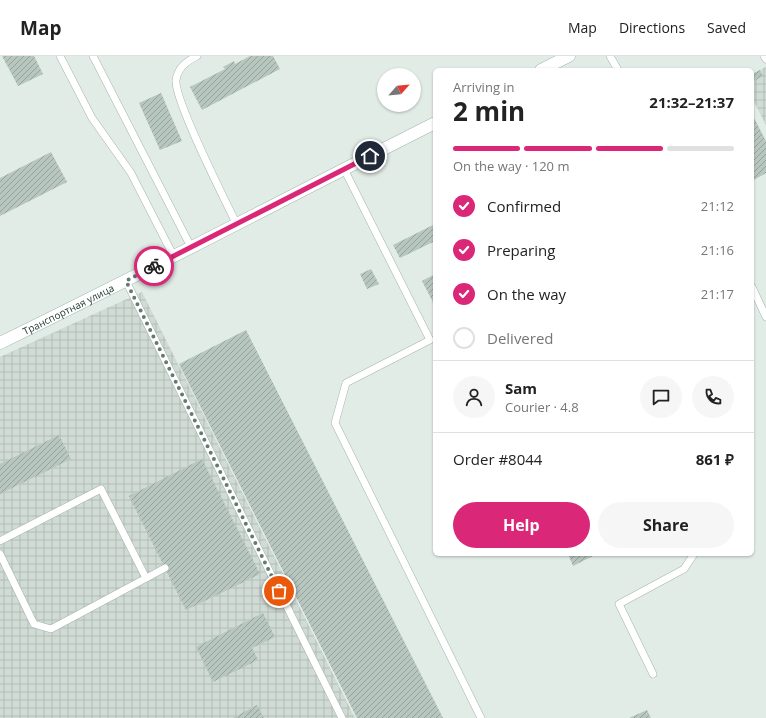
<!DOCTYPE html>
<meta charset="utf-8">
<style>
:root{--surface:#fff;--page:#f6f6f6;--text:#222;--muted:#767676;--line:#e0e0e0;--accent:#db2777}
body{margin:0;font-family:"Open Sans",sans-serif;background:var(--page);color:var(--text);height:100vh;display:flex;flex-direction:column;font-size:15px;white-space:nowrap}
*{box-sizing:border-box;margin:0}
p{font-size:13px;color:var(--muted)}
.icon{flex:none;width:22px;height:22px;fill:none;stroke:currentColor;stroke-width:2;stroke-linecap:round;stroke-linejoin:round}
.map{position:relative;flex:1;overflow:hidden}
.sheet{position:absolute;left:433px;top:12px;width:321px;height:488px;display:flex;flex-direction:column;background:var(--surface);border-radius:6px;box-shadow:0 1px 3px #0004}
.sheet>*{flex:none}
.needle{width:26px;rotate:63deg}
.fabs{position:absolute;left:377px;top:12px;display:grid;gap:8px}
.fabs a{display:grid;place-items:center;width:44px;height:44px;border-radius:50%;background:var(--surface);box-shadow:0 1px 3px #0004;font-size:20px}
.pin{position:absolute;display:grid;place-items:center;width:34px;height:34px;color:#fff;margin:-17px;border:2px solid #fff;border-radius:50%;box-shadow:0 1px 4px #0007}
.courier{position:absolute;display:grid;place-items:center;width:40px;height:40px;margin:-20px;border:3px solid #db2777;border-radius:50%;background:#fff;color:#222;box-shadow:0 1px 5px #0007}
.overview em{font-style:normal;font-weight:700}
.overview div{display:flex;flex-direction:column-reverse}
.overview{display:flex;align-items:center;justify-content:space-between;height:68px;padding:0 20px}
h1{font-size:26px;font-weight:700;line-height:30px}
.bar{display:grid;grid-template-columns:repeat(4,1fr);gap:6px 4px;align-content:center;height:48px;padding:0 20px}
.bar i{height:5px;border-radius:3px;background:var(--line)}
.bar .active{background:var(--accent)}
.bar p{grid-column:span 4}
.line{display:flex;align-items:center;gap:10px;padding:0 20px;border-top:1px solid var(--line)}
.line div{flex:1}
.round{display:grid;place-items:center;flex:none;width:42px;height:42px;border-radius:21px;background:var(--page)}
ol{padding:0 20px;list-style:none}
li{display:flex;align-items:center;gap:12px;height:44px}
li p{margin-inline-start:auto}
li .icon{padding:4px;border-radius:50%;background:var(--accent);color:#fff;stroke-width:4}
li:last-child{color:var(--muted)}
li i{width:22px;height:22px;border:2px solid var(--line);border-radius:50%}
.cta{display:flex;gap:8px;margin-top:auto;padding:8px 20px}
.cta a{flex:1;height:46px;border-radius:24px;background:var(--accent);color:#fff;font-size:16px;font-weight:700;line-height:46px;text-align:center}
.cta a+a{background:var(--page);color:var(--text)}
header{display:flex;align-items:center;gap:24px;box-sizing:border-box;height:56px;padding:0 20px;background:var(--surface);border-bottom:1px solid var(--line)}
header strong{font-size:19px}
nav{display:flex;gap:22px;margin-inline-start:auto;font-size:14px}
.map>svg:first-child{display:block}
.industrial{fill:url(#industrial-grid)}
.building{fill:url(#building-hatch)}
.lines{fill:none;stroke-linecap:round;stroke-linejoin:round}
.lane-casing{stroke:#a5b4ae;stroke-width:8}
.secondary-casing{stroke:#a1b7ae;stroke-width:13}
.lane{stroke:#fff;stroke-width:7}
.secondary{stroke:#fff;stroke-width:12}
.done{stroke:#667a73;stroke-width:4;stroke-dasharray:0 7.2}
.route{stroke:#db2777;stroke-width:5}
.labels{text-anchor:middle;stroke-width:4;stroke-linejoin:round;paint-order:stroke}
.street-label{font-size:10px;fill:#233c34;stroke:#f2f8f5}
</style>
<header>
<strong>Map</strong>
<nav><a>Map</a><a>Directions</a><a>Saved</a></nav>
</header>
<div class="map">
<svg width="766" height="662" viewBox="0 0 766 662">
<defs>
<pattern id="industrial-grid" width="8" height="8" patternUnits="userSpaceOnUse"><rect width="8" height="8" fill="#d0dbd6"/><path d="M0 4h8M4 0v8" fill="none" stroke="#b2bdb8"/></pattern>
<pattern id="building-hatch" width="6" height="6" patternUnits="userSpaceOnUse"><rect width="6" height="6" fill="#b8c6c0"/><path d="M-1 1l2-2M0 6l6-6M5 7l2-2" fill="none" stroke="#95a29d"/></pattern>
</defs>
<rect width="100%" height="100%" fill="#e2ece7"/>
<path class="industrial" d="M766,11V69L752,42V18Z
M142,236L355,662H0V301Z"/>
<path class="building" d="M2,0H34L43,18L18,30Z
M250,0H273L280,13L202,54L190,31L225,13L223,11L234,5L235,8Z
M760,14L763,20L752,26V18Z
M161,37L182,85L160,94L139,47Z
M752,58L766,85V117L752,125Z
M51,96L67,126L0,160V122Z
M435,168V185L400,202L393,189Z
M371,213L379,228L367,233L360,218Z
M435,218V250L422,225Z
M246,274L305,390L443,662H357L179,308Z
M59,379L71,403L0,438V408Z
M202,403L260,518L186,554L129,440Z
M568,498H597L573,510Z
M263,557L275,581L252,592L258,604L213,626L196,591Z
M257,649L264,662H233Z
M647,654L651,662H629Z"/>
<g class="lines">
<g class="lane-casing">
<path id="lane" d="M60,0L92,62L131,117L173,199
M93,0L191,191
M197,0C187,5 178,11 176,24C174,44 225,144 237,169
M610,0L618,14
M764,0L766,3
M344,113L430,284L346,327L335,367L481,662
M126,225L342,662
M752,231L766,261
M0,485L101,433L146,522
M0,498L34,568L51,573L165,512
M653,618L619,548L684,513L694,498"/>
</g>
<g class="secondary-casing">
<g id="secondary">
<path d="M541,14L569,0"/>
<path id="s1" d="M0,287C146,216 290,140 435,67"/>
</g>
</g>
<use href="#lane" class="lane"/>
<use href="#secondary" class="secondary"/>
</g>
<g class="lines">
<path class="done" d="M154,210L126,225L279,535"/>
<path class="route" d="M154,210L370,100"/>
</g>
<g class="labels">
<g class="street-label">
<text dy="4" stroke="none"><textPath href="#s1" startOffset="76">Транспортная улица</textPath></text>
</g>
</g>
</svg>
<div class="fabs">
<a><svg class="needle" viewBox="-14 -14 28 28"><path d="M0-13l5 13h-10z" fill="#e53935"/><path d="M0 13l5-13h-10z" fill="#767676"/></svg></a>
</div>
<div class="pin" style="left:279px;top:535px;background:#ea580c"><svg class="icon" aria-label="bag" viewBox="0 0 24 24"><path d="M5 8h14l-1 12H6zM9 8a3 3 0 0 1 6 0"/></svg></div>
<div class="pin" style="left:370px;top:100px;background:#1f2937"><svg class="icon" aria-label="home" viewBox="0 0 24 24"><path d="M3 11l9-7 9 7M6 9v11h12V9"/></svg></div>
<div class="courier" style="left:154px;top:210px"><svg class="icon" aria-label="bike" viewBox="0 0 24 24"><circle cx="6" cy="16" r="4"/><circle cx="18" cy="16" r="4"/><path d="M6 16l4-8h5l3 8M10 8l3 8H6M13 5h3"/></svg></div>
<section class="sheet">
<div class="overview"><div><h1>2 min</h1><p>Arriving in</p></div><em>21:32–21:37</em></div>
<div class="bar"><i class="active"></i><i class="active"></i><i class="active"></i><i></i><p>On the way · 120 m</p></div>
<ol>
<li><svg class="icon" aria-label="check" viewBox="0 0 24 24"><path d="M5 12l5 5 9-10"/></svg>Confirmed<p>21:12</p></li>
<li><svg class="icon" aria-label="check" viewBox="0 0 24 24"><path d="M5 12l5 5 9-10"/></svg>Preparing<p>21:16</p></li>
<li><svg class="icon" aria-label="check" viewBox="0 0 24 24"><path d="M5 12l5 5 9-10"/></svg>On the way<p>21:17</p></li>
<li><i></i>Delivered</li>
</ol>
<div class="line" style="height:72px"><a class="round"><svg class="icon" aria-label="person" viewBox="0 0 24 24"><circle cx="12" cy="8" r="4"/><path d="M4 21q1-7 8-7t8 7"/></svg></a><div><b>Sam</b><p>Courier · 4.8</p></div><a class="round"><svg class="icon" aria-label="chat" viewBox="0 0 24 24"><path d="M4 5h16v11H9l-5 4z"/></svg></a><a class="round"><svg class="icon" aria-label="phone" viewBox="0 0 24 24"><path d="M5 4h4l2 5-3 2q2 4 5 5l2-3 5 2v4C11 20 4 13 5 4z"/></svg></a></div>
<div class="line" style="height:52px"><div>Order #8044</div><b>861 ₽</b></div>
<div class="cta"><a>Help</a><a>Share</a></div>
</section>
</div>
